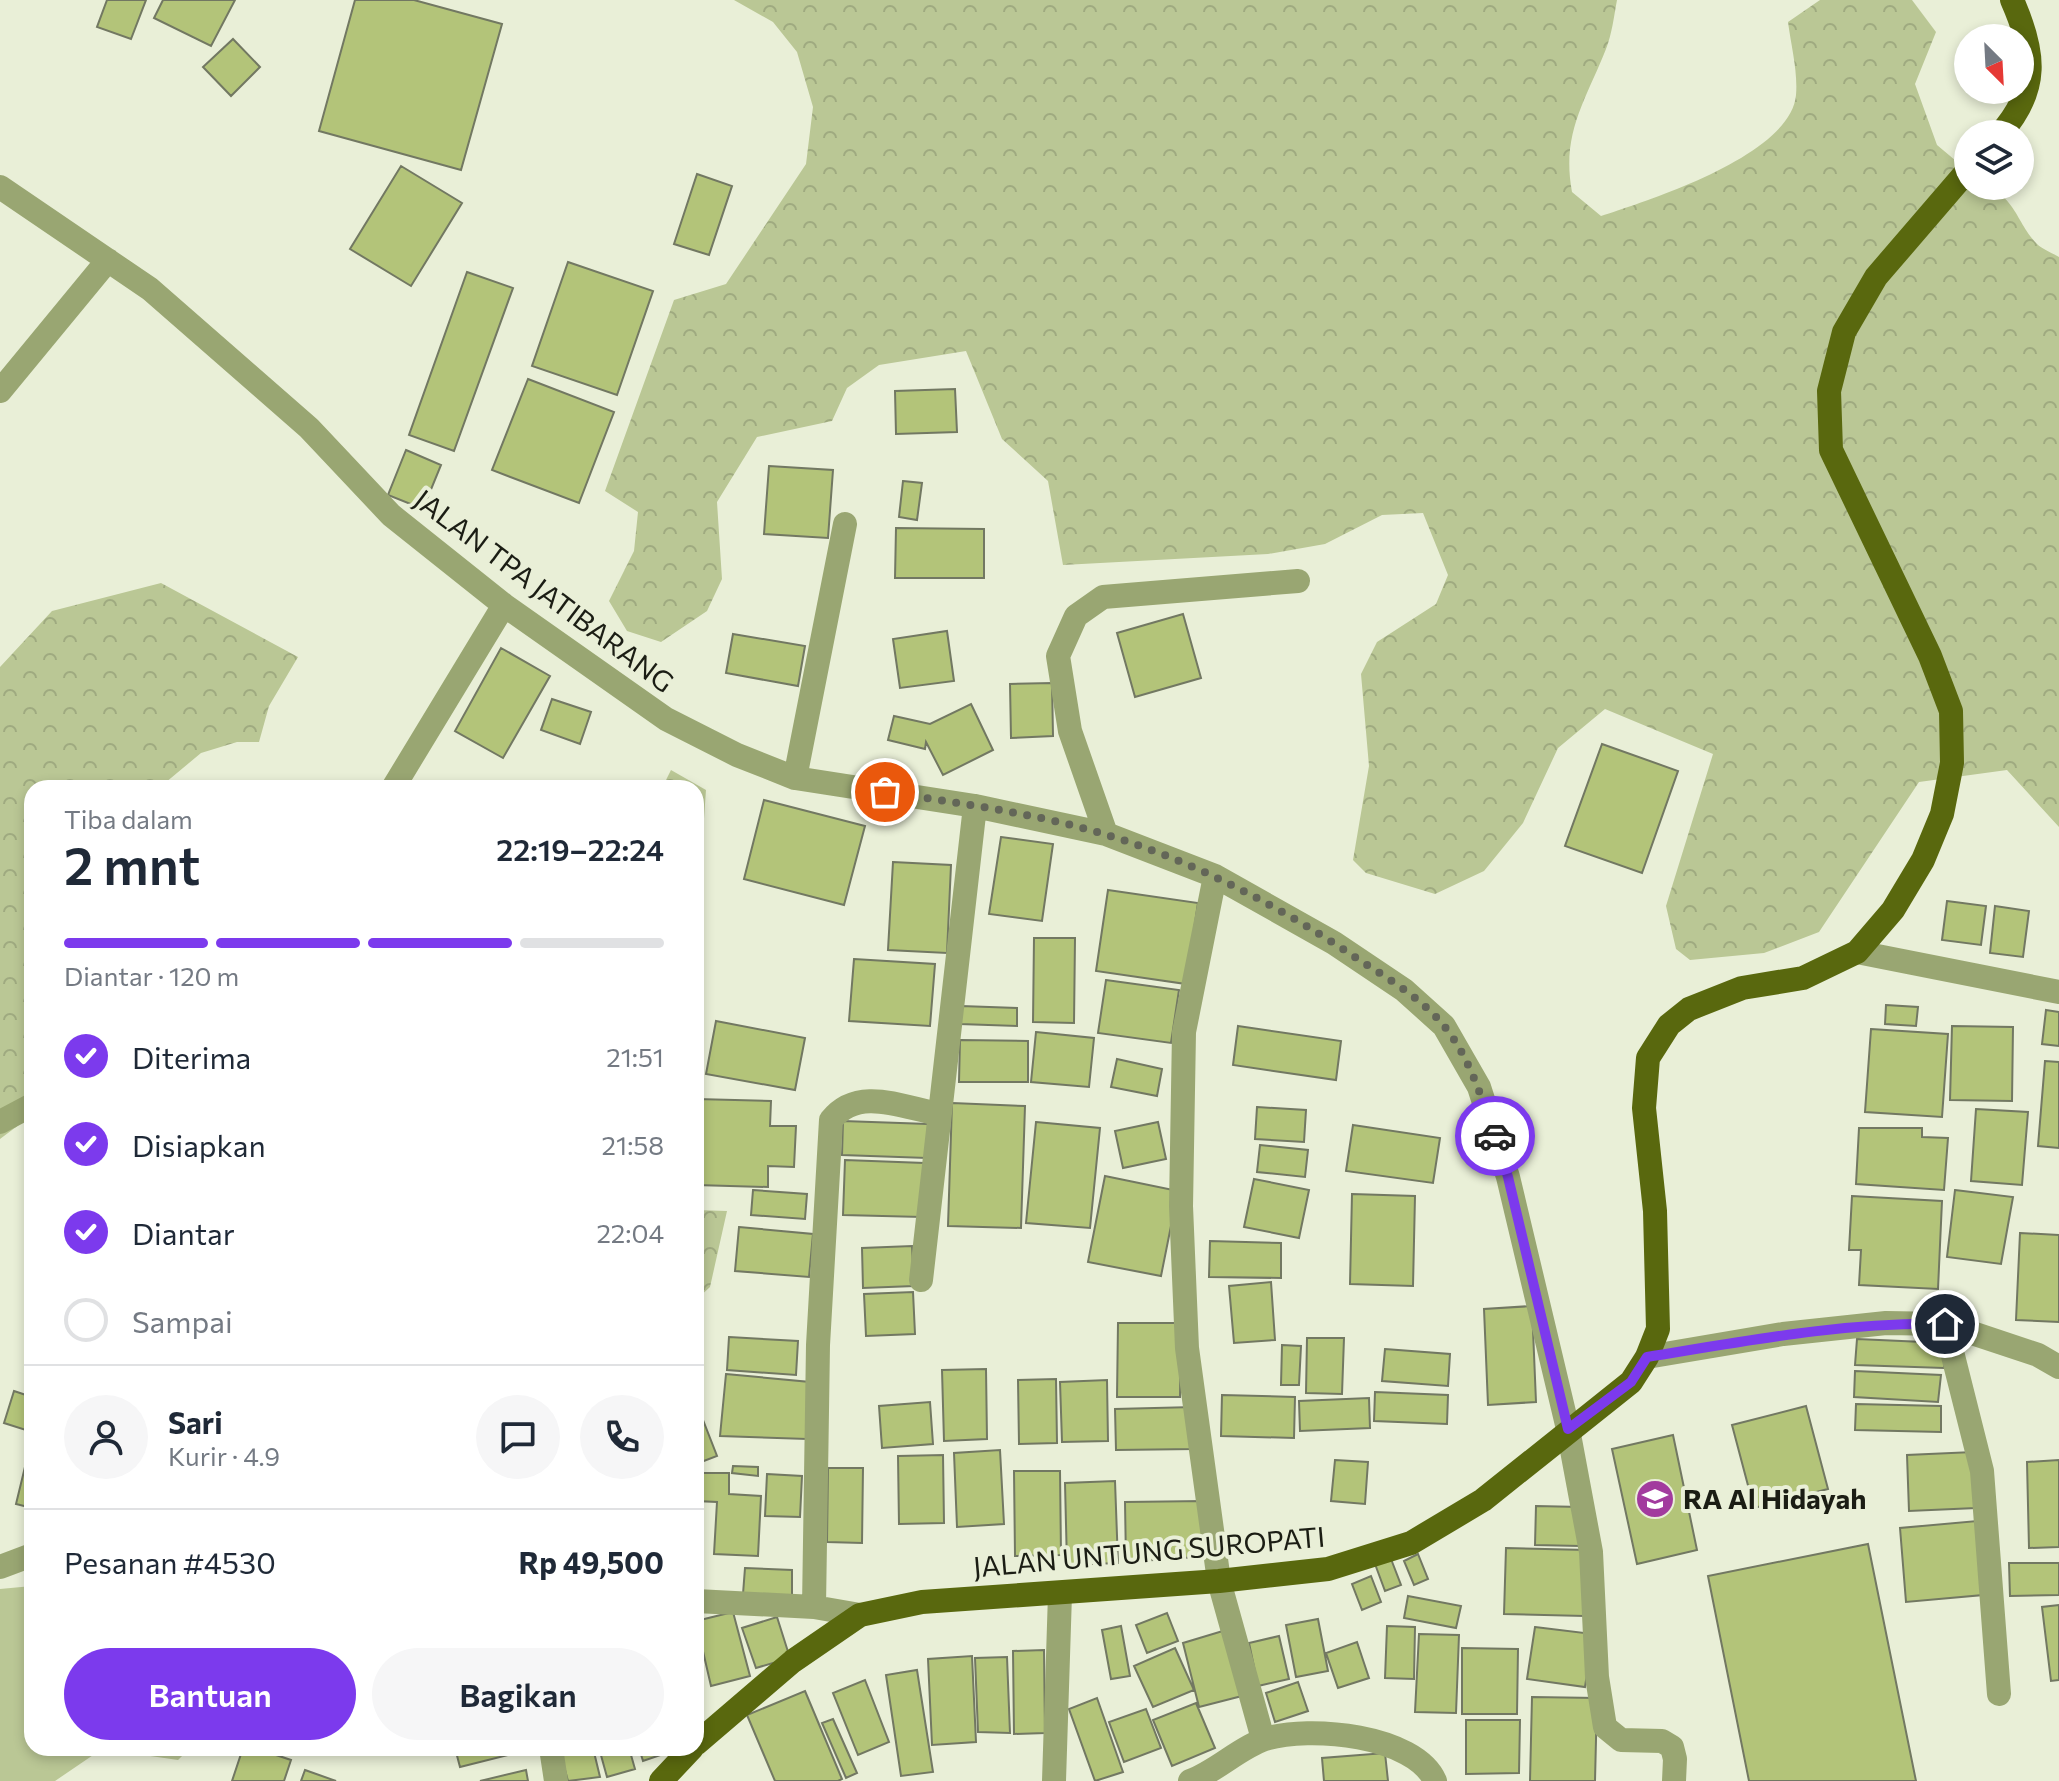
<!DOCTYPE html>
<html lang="id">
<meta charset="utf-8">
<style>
:root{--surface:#fff;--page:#f6f6f7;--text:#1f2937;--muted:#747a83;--line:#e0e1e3;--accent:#7c3aed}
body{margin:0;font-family:Commissioner,sans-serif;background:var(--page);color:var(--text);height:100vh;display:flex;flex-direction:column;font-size:30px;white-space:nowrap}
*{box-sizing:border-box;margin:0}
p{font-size:26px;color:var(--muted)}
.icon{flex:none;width:44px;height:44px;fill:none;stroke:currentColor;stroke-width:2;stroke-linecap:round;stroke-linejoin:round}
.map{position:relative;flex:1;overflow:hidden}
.side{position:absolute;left:24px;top:780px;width:680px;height:976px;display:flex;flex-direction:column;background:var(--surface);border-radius:24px;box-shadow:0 4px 12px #0003}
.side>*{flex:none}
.needle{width:52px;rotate:156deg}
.fabs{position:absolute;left:1954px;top:24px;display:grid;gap:16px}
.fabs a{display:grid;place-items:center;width:80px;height:80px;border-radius:50%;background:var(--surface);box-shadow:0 4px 12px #0003;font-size:40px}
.pin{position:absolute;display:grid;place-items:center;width:68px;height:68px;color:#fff;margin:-34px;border:4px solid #fff;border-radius:50%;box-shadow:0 2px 8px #0007}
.courier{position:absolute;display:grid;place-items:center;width:80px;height:80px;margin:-40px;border:6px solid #7c3aed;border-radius:50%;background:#fff;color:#222;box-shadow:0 2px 10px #0007}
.headline em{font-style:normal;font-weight:600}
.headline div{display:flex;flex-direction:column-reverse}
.headline{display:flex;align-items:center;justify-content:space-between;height:136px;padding:0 40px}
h1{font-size:52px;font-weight:600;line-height:60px}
.bar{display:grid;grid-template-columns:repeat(4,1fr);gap:12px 8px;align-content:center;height:96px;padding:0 40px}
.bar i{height:10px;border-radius:6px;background:var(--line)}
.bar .current{background:var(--accent)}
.bar p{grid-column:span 4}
.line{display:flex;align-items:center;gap:20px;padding:0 40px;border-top:2px solid var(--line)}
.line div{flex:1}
.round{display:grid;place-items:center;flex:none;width:84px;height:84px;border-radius:42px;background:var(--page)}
ol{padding:0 40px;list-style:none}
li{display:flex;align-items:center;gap:24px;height:88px}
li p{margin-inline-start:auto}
li .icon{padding:8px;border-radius:50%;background:var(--accent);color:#fff;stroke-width:4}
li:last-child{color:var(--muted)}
li i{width:44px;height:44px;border:4px solid var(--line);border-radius:50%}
.action{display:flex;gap:16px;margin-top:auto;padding:16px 40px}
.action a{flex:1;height:92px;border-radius:48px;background:var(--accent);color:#fff;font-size:32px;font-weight:600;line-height:92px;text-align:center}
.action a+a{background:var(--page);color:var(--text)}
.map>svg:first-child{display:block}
.green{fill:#bac795}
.forest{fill:url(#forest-crowns)}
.building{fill:#b3c479;stroke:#727862;stroke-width:2}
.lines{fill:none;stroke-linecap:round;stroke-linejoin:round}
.minor{stroke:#99a672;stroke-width:24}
.major{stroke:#59680e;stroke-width:24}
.done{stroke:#636658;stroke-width:8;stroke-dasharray:0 14.4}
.route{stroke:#7c3aed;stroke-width:10}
.labels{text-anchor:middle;stroke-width:8;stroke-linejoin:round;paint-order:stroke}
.street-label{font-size:28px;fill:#1b1d14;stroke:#e9efd7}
.poi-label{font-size:28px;font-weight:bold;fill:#1b1d14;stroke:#e9efd7;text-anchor:start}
</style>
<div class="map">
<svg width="2059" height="1781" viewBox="0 0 2059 1781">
<defs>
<pattern id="forest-crowns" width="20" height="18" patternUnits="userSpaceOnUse" patternTransform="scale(2)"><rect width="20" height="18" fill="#bac795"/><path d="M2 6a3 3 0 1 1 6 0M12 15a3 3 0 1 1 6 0" fill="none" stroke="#9faa80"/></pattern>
</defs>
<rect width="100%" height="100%" fill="#e9efd7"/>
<path class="green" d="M32,1586V1748H190L178,1760L102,1749L55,1781H0V1589Z"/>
<path class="forest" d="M734,0H1617C1614,16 1612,34 1606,49C1586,100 1561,133 1572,192L1601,216C1650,200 1791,155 1796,95C1798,72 1791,45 1788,22L1820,0H1912L1936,32L1915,84L1937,145L1968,171V186C2015,186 2013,219 2037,244C2042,249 2052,253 2059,257V827L2007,770L1919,782L1819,932L1764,953L1690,960L1676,949L1666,906L1713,754L1605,709L1558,748L1523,823L1484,871L1435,894L1366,873L1353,860L1369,766L1361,674L1377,642L1436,604L1448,575L1423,513L1382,515L1325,544L1268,554L1063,565L1048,481L1002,439L966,351L879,365L847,388L832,421L757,437L717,502L722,579L707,611L661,642L627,631L609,601L634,551L638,512L605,491L674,300L726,284L806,164L813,107L797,52L773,22Z
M161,583L298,657L269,706L259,742H237L201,753L159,788H32V1115L0,1139V667L52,611Z
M671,770L706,790L697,918L696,998V788H662Z
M696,1210L727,1211L710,1287L696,1300Z"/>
<path class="building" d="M107,0H146L131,39L97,27Z
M163,0H235L211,46L154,18Z
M355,0H414L502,24L461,170L319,131Z
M233,39L260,67L231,96L203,67Z
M401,166L462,203L411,286L350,249Z
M697,174L732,186L709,255L674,244Z
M568,262L653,291L617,395L532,366Z
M467,272L513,288L454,451L409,435Z
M528,379L614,412L579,503L492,470Z
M955,389L957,432L896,434L895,391Z
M406,450L441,465L423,509L388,495Z
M769,466L833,470L828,538L764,534Z
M903,481L922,483L917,520L899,517Z
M896,528L984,529V578H895Z
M1183,614L1201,678L1135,697L1117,633Z
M947,631L954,681L900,688L893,639Z
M733,634L805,646L798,686L726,673Z
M501,648L550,676L503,758L455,731Z
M1052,683L1053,736L1011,738L1010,684Z
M552,699L591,712L580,744L541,730Z
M971,704L993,750L943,775L926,742L925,749L888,740L894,716L930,724Z
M1602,744L1678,771L1642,873L1565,846Z
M764,800L865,826L844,905L744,879Z
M1001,837L1053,844L1042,921L989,914Z
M893,862L951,865L947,953L888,950Z
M1108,890L1198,903L1186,984L1096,971Z
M1947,901L1986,906L1981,945L1942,940Z
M1995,906L2029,911L2023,957L1990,953Z
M1034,938H1075L1074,1023L1033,1022Z
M854,959L935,964L930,1026L849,1021Z
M1106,980L1179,990L1171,1043L1098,1033Z
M1886,1005L1918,1007L1916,1026L1885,1024Z
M961,1006L1017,1008V1026L960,1024Z
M2046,1010L2059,1012V1046L2042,1044Z
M716,1021L805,1038L795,1090L706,1074Z
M1238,1026L1341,1041L1336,1080L1233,1065Z
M1952,1026L2013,1027L2012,1101L1950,1100Z
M1871,1029L1948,1034L1942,1117L1865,1112Z
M1036,1032L1094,1038L1089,1087L1031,1082Z
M960,1040L1028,1041V1082H959Z
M1117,1059L1162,1069L1157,1096L1111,1087Z
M2045,1061L2059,1062V1148L2038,1146Z
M696,1099L771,1101L770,1126H796L794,1167L768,1166V1187L696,1185Z
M952,1103L1025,1106L1021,1228L948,1226Z
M1257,1107L1306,1110L1304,1142L1255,1139Z
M1976,1109L2028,1112L2022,1185L1971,1181Z
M843,1121L928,1124L927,1158L842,1155Z
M1036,1122L1100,1128L1090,1228L1026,1223Z
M1158,1122L1166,1159L1123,1168L1115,1131Z
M1353,1125L1440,1138L1433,1183L1346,1171Z
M1859,1128H1922V1137L1948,1138L1944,1190L1856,1184Z
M1260,1145L1308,1150L1305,1177L1257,1172Z
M845,1160L924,1163L922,1217L843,1215Z
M1105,1176L1178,1191L1161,1276L1088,1262Z
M1254,1179L1309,1190L1299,1238L1244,1227Z
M753,1190L807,1194L805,1219L751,1215Z
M1955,1190L2013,1197L2001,1264L1947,1257Z
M1352,1194L1415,1196L1413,1286L1350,1284Z
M1852,1196L1942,1201L1938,1289L1859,1285L1861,1250H1849Z
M739,1227L813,1234L809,1277L735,1271Z
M2020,1233L2059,1235V1322L2016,1320Z
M1210,1241L1281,1243V1278L1209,1277Z
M912,1246L914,1286L863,1288L862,1248Z
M1271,1282L1275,1340L1234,1343L1229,1286Z
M913,1292L915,1334L866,1336L864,1294Z
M1532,1306L1536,1402L1488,1405L1484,1309Z
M1118,1323H1181L1180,1397H1117Z
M729,1337L798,1341L796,1375L727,1370Z
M1307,1338H1344L1342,1394L1306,1393Z
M1857,1339L1945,1343L1944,1368L1855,1365Z
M1282,1345L1301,1346L1299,1385H1281Z
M1385,1349L1450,1354L1448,1386L1382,1381Z
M986,1369L987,1439L944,1441L942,1370Z
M1855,1371L1941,1375L1938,1402L1854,1397Z
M726,1374L810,1382L807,1439L720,1436Z
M1056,1379L1057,1443L1019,1444L1018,1380Z
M1107,1380L1108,1441L1062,1442L1060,1382Z
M14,1391L32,1397V1432L4,1423Z
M1375,1392L1448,1395L1447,1424L1374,1421Z
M1222,1395L1295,1397L1294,1438L1221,1436Z
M1369,1398L1370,1428L1300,1431L1299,1401Z
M696,1402L717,1456L696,1464Z
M930,1402L933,1444L882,1448L879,1406Z
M1856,1404L1941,1406V1432L1855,1430Z
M1806,1406L1828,1489L1754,1508L1732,1425Z
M1194,1407L1195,1449L1116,1450L1115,1409Z
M1673,1435L1697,1550L1637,1564L1612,1449Z
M32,1438V1508L16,1504Z
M1000,1450L1004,1524L957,1527L954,1453Z
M1973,1452L1976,1508L1909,1511L1907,1455Z
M943,1455L944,1523L899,1524L898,1456Z
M1335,1460L1368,1462L1365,1504L1331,1501Z
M2059,1460V1547L2029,1548L2027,1462Z
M733,1466L758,1467V1476L732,1473Z
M828,1468H863L862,1543L827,1542Z
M1014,1471H1060L1061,1555L1015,1556Z
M696,1473H729V1494L761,1496L758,1556L714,1554L717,1502L696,1501Z
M767,1474L802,1476L800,1517L765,1516Z
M1115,1481L1118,1563L1067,1565L1065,1483Z
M1204,1501L1211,1556L1126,1562L1125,1502Z
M1536,1506L1581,1507L1580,1546L1535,1545Z
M1977,1521L1983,1595L1906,1602L1900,1528Z
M1868,1544L1916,1781H1749L1708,1576Z
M1506,1548L1587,1550L1584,1616L1504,1614Z
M1418,1554L1428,1579L1414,1585L1404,1561Z
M1391,1559L1401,1585L1385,1591L1375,1564Z
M2009,1563H2059V1595L2010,1596Z
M745,1568L792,1570V1596L743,1594Z
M1371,1576L1381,1602L1362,1610L1352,1584Z
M1408,1596L1461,1606L1456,1628L1404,1618Z
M2059,1605V1680L2051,1681L2042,1607Z
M733,1612L750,1676L711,1686L696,1621Z
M1167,1613L1178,1641L1147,1653L1136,1625Z
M777,1617L790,1658L756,1668L742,1628Z
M1318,1619L1328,1671L1296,1677L1286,1625Z
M1121,1626L1130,1676L1111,1679L1102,1630Z
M1387,1626L1415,1627L1414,1679L1385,1678Z
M1535,1627L1593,1634L1585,1687L1527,1679Z
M1226,1630L1242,1696L1199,1707L1183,1643Z
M1419,1634L1459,1635L1456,1713L1415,1712Z
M1279,1636L1289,1679L1258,1686L1249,1643Z
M1357,1642L1369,1678L1338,1688L1326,1653Z
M1175,1648L1194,1690L1153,1707L1134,1666Z
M1462,1648L1518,1649L1517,1714H1462Z
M1044,1650L1045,1733L1014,1734L1013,1651Z
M972,1656L976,1742L932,1745L928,1659Z
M1007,1657L1010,1733L978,1732L975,1658Z
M917,1670L933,1772L901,1776L886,1675Z
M865,1680L889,1742L858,1755L833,1693Z
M1298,1682L1308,1711L1275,1722L1266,1693Z
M805,1691L842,1779L838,1781H775L747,1715Z
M1532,1697L1597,1698L1595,1781H1530Z
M1097,1698L1123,1772L1095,1781L1069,1709Z
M1196,1703L1215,1748L1172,1766L1153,1720Z
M1146,1709L1161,1748L1124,1762L1109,1722Z
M833,1719L857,1773L846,1778L822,1723Z
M1466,1720H1520L1519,1773L1466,1774Z
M243,1748H255L291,1760L284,1781H232Z
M455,1748H536L460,1767Z
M559,1748H593L600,1777L568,1781Z
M599,1748H629L635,1769L607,1777Z
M639,1748H668L669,1752L643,1761Z
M1385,1753L1388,1781H1324L1322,1758Z
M305,1770L336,1781H301Z
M526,1770L528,1781H480Z"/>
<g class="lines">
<path class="minor" d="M0,187L150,289L309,428L391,515L504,605L666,719L737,755L795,778L975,806L1106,834L1215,876L1334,943L1404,990L1444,1026L1479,1087L1508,1177L1568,1429L1591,1552L1597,1677L1605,1727L1621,1740L1662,1741L1672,1747L1675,1759L1674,1781
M0,391L108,260
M795,778L845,524
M393,788L504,605
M1106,834L1070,731L1058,656L1076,616L1103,597L1298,581
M1215,876L1184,1032L1181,1206L1187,1348L1219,1581L1263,1739
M1857,952L2059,992
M0,1122L32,1105
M921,1280L975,806
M1945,1324L1982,1471L1999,1694
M1647,1357L1783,1334L1886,1323L1945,1324L2038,1355L2059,1367
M0,1567L32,1555
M696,1601L814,1607L860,1615
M814,1607L818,1345L831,1120C858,1086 901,1107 939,1114
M551,1748L556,1781
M1054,1781L1060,1594
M1190,1781C1217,1771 1239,1748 1265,1739C1309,1725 1415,1735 1435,1781"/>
<path class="major" d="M2000,134C2040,89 2035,52 2012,0
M696,1744L793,1661L860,1615L922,1602L1219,1581L1328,1569L1411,1543L1483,1500L1631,1382L1647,1357L1658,1329L1655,1211L1644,1108L1648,1058L1669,1025L1689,1009L1742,988L1803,978L1857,952L1893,910L1923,860L1942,814L1952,763L1951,711L1930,656L1831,450L1829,391L1844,332L1876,277L1968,170
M661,1781L692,1748"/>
</g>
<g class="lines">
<path class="done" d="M885,792C958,803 1035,813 1107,835C1193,861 1277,905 1352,955C1383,976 1420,996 1444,1026C1469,1056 1482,1099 1495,1136"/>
<path class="route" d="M1495,1136L1508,1177L1568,1429L1631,1382L1647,1357C1746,1341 1844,1322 1945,1324"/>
</g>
<defs>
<g id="school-disc" transform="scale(2)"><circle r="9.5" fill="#a23b9e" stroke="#e9efd7"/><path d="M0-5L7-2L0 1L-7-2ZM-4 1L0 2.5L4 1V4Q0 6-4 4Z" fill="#fff"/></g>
</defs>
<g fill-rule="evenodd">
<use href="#school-disc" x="1655" y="1499"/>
</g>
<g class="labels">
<g class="street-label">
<text transform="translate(544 591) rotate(37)" y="10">JALAN TPA JATIBARANG</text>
<text transform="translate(1149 1552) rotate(-5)" y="10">JALAN UNTUNG SUROPATI</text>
</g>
<g class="poi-label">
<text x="1683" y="1509">RA Al Hidayah</text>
</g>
</g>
</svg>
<div class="fabs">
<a><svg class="needle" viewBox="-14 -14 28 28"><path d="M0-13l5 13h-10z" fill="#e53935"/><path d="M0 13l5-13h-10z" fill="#747a83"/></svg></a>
<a><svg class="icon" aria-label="layers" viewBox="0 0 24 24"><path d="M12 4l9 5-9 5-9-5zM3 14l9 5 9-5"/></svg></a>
</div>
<div class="pin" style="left:885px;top:792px;background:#ea580c"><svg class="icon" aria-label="bag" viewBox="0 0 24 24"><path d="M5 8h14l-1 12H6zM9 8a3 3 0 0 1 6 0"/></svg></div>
<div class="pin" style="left:1945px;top:1324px;background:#1f2937"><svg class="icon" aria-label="home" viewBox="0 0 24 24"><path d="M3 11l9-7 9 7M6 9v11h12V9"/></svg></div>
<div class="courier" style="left:1495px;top:1136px"><svg class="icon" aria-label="car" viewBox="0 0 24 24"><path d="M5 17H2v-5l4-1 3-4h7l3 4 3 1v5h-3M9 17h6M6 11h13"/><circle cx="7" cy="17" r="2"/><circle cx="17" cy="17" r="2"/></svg></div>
<section class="side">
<div class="headline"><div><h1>2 mnt</h1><p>Tiba dalam</p></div><em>22:19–22:24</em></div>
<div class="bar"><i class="current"></i><i class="current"></i><i class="current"></i><i></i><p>Diantar · 120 m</p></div>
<ol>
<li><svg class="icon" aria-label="check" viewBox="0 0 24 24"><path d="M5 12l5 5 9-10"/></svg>Diterima<p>21:51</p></li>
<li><svg class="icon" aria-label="check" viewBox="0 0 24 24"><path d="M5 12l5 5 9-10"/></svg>Disiapkan<p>21:58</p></li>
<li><svg class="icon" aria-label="check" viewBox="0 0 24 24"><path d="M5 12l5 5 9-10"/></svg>Diantar<p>22:04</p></li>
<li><i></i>Sampai</li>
</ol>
<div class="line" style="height:144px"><a class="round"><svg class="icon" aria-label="person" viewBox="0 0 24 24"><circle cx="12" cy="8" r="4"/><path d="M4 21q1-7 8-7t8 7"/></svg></a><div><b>Sari</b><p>Kurir · 4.9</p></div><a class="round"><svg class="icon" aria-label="chat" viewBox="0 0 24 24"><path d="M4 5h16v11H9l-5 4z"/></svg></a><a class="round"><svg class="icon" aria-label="phone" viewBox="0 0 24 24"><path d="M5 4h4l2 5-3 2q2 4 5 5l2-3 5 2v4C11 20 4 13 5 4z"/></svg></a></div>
<div class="line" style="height:104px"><div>Pesanan #4530</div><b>Rp 49,500</b></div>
<div class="action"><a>Bantuan</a><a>Bagikan</a></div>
</section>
</div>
